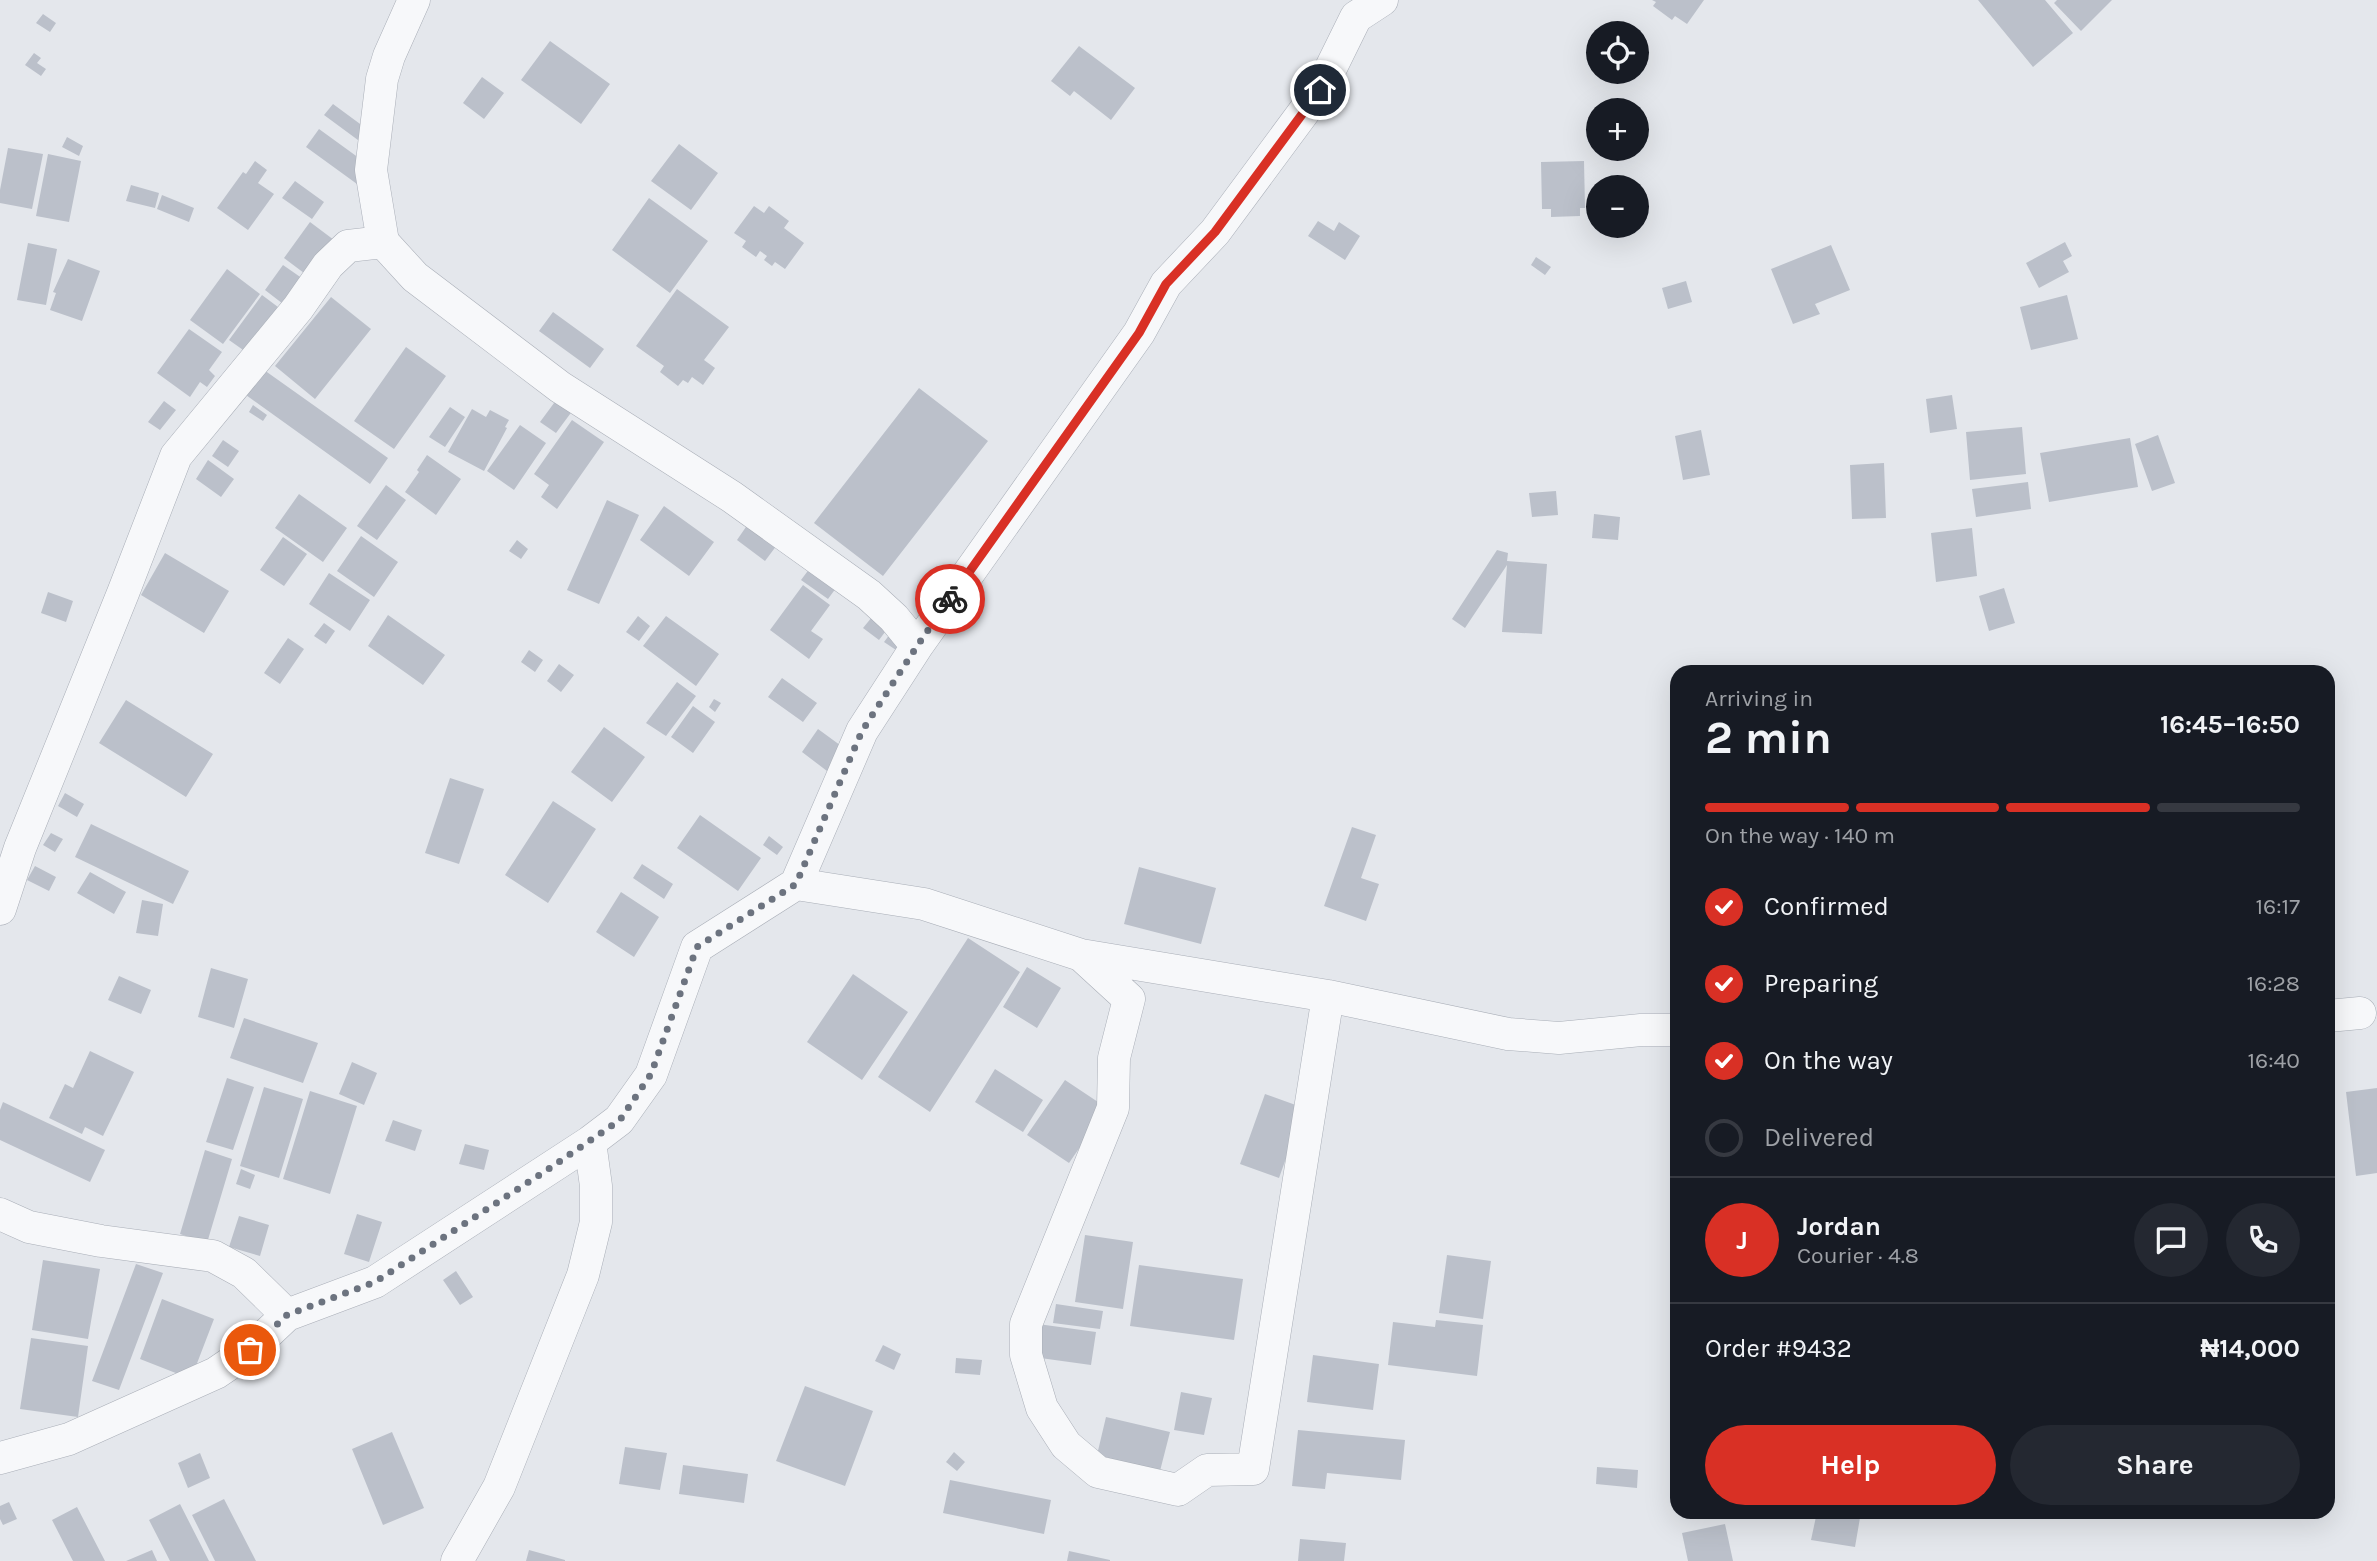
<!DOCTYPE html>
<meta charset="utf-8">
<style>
:root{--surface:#171b24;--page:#242831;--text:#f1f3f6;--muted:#9ea1a6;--line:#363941;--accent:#d93025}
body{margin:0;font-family:Karla,sans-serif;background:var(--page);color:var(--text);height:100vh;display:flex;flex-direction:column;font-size:26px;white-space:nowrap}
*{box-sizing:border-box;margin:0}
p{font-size:23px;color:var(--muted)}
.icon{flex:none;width:38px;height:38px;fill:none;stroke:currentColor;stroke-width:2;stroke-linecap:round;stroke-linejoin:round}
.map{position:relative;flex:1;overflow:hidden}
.sheet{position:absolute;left:1670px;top:665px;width:665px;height:854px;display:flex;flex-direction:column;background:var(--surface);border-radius:21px;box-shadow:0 7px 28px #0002}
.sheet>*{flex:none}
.tools{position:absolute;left:1586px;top:21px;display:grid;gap:14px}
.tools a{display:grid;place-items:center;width:63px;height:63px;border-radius:50%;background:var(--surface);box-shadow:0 7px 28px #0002;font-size:35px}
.pin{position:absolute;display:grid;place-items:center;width:60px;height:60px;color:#fff;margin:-30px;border:4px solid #fff;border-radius:50%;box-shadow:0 2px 7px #0007}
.courier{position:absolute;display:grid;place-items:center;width:70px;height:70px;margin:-35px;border:5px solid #d93025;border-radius:50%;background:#fff;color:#222;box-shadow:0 2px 9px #0007}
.summary em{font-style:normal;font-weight:700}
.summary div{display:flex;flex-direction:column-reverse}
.summary{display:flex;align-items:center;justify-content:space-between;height:119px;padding:0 35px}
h1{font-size:46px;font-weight:700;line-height:52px}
.bar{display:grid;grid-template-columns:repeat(4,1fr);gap:10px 7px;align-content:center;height:84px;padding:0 35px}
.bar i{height:9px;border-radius:5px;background:var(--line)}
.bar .active{background:var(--accent)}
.bar p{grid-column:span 4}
.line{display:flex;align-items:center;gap:18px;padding:0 35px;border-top:2px solid var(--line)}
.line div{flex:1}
.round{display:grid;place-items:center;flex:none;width:74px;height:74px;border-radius:37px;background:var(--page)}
ol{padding:0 35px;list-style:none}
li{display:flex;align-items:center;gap:21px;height:77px}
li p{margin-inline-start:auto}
li .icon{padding:7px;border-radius:50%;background:var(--accent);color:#fff;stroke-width:4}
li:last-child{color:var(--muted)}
li i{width:38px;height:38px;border:4px solid var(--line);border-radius:50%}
.button{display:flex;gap:14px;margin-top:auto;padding:14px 35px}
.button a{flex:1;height:80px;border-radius:42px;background:var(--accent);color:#fff;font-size:28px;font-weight:700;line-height:80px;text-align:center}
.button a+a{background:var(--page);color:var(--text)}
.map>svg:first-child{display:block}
.building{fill:#bbc0ca}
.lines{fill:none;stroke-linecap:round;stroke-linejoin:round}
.minor-casing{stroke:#a9aeb7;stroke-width:33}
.minor{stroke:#f7f8fa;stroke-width:32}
.done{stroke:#6c737f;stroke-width:7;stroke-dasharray:0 12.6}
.route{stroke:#d93025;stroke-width:9}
</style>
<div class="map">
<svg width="2377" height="1561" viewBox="0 0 2377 1561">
<rect width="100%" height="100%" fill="#e4e7ec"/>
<path class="building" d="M1652,0H1704L1687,24L1675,16L1672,20L1653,6L1656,2Z
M1978,0H2045L2073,33L2033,67Z
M2057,0H2112L2081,31L2054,3Z
M43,14L56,23L50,32L36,23Z
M550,41L610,84L581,124L521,80Z
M1079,46L1135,88L1111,120L1074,91L1070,96L1051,81Z
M34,53L41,58L37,63L46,69L41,76L25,65Z
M482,77L504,93L484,119L463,103Z
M333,104L371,132L362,143L324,115Z
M319,129L370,166L357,184L306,147Z
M67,137L83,146L79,156L62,147Z
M679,144L718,173L691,210L651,181Z
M8,148L43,154L32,209L0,203V190Z
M48,154L81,161L69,222L36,216Z
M255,161L267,170L258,183L274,194L248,230L217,208L243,172L246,174Z
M1584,161L1585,208H1580V216L1551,217V209H1542L1541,162Z
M295,181L324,202L312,219L282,198Z
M131,185L159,193L155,208L126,201Z
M162,195L194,208L189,222L157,209Z
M649,198L708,241L670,293L612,250Z
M754,206L764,213L769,206L789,221L784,228L804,243L785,269L775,262L772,266L764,260L767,256L760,251L756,257L742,247L746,241L734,233Z
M1318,221L1334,231L1339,222L1360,236L1345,260L1308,236Z
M310,222L334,240L308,276L284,258Z
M2065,242L2072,256L2063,261L2069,272L2039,288L2026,263Z
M28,243L57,249L46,305L17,300Z
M1831,245L1850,290L1815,304L1820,314L1793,324L1771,269Z
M1536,257L1551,267L1545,275L1531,265Z
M68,259L100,271L82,321L50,310L56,293L53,292Z
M283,265L306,281L287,307L265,290Z
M227,269L260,294L223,344L190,320Z
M1686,281L1692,302L1668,309L1662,288Z
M677,289L729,327L704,360L715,368L703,385L692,377L688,383L683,380L678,386L660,372L664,366L636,346Z
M262,295L278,307L246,352L229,340Z
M2067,295L2078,339L2031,350L2020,307Z
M331,297L371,329L315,399L275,366Z
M553,312L604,349L590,368L539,331Z
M189,329L222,352L209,370L215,376L207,387L200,382L190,397L157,373Z
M406,347L446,376L394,449L354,421Z
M257,365L388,458L370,484L239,390Z
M919,388L988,441L883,576L814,523Z
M1952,395L1957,429L1930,433L1926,399Z
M557,399L573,410L556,433L540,422Z
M164,401L176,410L160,430L148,422Z
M253,405L267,415L263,421L249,412Z
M450,407L465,417L445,447L429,437Z
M472,409L486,417L490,410L509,420L505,427L507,428L484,471L448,452Z
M572,420L604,442L557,509L541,497L549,485L534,474Z
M520,425L546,443L514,490L487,471Z
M2022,427L2026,474L1970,480L1966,432Z
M1701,430L1710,475L1683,480L1675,436Z
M2158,435L2175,483L2152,491L2135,444Z
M2130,438L2138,487L2049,502L2040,453Z
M223,440L239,451L228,467L212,456Z
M427,455L461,479L436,515L405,492L419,472L417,470Z
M208,460L234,479L221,497L196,479Z
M1884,463L1886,518L1852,519L1850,465Z
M2028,482L2031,509L1976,517L1972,489Z
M386,485L406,500L377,540L357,526Z
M1556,491L1558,515L1532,517L1529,493Z
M299,494L347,528L323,562L275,528Z
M607,500L639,515L599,604L567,590Z
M664,506L714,542L689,576L640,540Z
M1594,514L1620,517L1618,540L1592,538Z
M748,524L777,545L765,561L737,540Z
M1972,528L1977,576L1936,582L1931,533Z
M361,536L398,562L374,597L337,571Z
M283,537L307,554L284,586L260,570Z
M517,540L528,549L521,559L509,551Z
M1497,550L1508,553L1507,561L1547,564L1542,634L1502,632L1507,565L1465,628L1452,619Z
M165,553L229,591L204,633L141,595Z
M813,564L839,584L828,599L801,580Z
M329,573L370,600L350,631L309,604Z
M803,585L830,605L811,631L823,639L809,659L770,630Z
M2004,588L2015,623L1989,631L1979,596Z
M48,592L73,601L66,622L41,613Z
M388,615L445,655L423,685L368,646Z
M638,616L650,626L639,641L626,632Z
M666,616L719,654L696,686L643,646Z
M872,617L888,628L879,640L863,628Z
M324,623L335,631L326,644L314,636Z
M893,630L905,638L896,650L884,642Z
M288,638L304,649L280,684L264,673Z
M529,650L543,660L535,672L521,662Z
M559,664L574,675L561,692L547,681Z
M782,678L817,703L803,722L768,697Z
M677,682L696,696L666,736L646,723Z
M714,699L721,703L715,712L709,707Z
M126,700L213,754L186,797L99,743Z
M693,706L715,722L693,753L671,737Z
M604,727L645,757L612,802L571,772Z
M818,729L844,748L827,771L802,752Z
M450,778L484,789L459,864L425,853Z
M65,793L84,804L77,817L58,806Z
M553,801L596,829L548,903L505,875Z
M700,815L761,858L738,891L677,848Z
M91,824L189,871L173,904L75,857Z
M1352,827L1376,835L1361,878L1379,884L1366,921L1324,906Z
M51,833L63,839L55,852L43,845Z
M769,836L783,847L777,855L763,845Z
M642,864L673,884L664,899L633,878Z
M35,866L56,877L49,891L27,880Z
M1139,867L1216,888L1201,944L1124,924Z
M90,872L126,892L114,914L77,893Z
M621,892L659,917L634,957L596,932Z
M142,900L163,904L158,936L136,933Z
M968,938L1020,972L930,1112L878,1077Z
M1027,967L1061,988L1037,1028L1003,1007Z
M211,968L248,979L234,1028L198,1017Z
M853,974L908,1012L862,1080L807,1042Z
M119,976L151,990L141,1014L108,1000Z
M244,1018L318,1043L303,1083L230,1058Z
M90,1051L134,1072L103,1136L85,1127L82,1134L49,1118L65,1084L73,1088Z
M352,1062L377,1073L364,1105L339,1094Z
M995,1069L1043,1100L1023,1132L975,1102Z
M227,1078L254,1087L233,1150L206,1142Z
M1065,1080L1107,1108L1069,1163L1027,1135Z
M264,1087L303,1099L279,1178L240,1166Z
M2377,1088V1173L2356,1176L2346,1092Z
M310,1091L357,1106L330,1194L283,1179Z
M1265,1094L1304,1108L1279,1178L1240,1164Z
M3,1102L105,1150L90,1182L0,1140V1110Z
M393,1120L422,1130L415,1151L385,1141Z
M465,1144L489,1150L484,1170L459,1164Z
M205,1150L232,1159L207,1243L180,1234Z
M241,1169L255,1175L250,1189L236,1184Z
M357,1214L382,1222L369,1262L344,1254Z
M239,1216L269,1225L260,1256L229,1247Z
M1085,1235L1133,1242L1123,1309L1075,1302Z
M1447,1255L1491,1261L1483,1319L1439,1313Z
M43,1260L100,1269L88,1339L32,1330Z
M136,1264L163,1273L119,1390L92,1381Z
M1139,1265L1243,1279L1234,1340L1130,1326Z
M456,1271L473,1297L460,1305L443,1280Z
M162,1299L214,1319L191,1379L140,1359Z
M1056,1304L1103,1311L1100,1329L1053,1323Z
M1436,1320L1483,1325L1477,1376L1388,1365L1393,1322L1435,1327Z
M1038,1324L1096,1332L1091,1365L1033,1357Z
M31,1338L88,1346L78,1417L20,1409Z
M883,1345L901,1354L894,1370L875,1361Z
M1313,1355L1379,1364L1373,1410L1307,1402Z
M956,1358L982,1360L980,1375L955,1373Z
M805,1386L873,1411L845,1486L776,1461Z
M1181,1392L1212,1398L1204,1435L1174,1430Z
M1106,1417L1170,1432L1160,1471L1097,1455Z
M1298,1430L1405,1440L1401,1480L1327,1473L1325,1489L1292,1486Z
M392,1432L424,1508L383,1525L352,1449Z
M625,1447L667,1453L660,1490L619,1484Z
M954,1452L965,1462L957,1471L946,1462Z
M200,1453L210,1478L188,1488L178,1463Z
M683,1465L748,1474L744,1503L679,1494Z
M1597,1467L1638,1470L1637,1488L1596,1484Z
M950,1480L1051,1500L1044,1534L943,1513Z
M224,1499L256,1561H215L192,1515Z
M9,1502L17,1519L3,1525L0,1519V1506Z
M180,1504L209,1561H170L149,1520Z
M77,1507L105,1561H73L52,1520Z
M1817,1512H1861L1855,1547L1811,1540Z
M1725,1524L1733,1561H1688L1682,1533Z
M1300,1539L1346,1543L1344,1561H1298Z
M152,1550L157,1561H126Z
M529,1550L565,1560V1561H526Z
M1069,1551L1110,1560V1561H1067Z"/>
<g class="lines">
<g class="minor-casing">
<path id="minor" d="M414,0L389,56L382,79L371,170L383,242L415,277L560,387L732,497L869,595L894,618L917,646
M796,884L924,904L1081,955L1328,996L1508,1034L1559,1038L1641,1030H1676
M0,909L20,848L123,593L176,456L298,308L328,265L348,246L383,242
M1081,955L1129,999L1114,1058L1113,1108L1026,1324V1355L1042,1408L1066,1445L1098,1472L1178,1490L1207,1470L1253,1469L1328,996
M2328,1016L2360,1013
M0,1214L29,1227L101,1241L213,1256L244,1273L287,1315
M0,1458L69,1439L216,1373L250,1350L287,1315L375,1282L590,1142L619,1120L651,1075L697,947L796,884L862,731L917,646L1139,333L1166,284L1215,232L1320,90L1356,17L1382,0
M457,1561L499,1487L583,1275L596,1222V1186L590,1142"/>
</g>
<use href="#minor" class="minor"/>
</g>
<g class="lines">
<path class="done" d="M250,1350L287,1315L375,1282L547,1170L620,1120L651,1074L697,947L796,884L862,731L917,646L950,599"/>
<path class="route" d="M950,599L1139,333L1166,284L1215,232L1320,90"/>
</g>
</svg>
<div class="tools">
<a><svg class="icon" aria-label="locate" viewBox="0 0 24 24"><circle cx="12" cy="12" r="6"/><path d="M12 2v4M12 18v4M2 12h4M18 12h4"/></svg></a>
<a>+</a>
<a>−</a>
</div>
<div class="pin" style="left:250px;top:1350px;background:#ea580c"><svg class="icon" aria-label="bag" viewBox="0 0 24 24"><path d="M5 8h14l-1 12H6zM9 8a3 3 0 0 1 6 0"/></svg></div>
<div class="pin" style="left:1320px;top:90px;background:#1f2937"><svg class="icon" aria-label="home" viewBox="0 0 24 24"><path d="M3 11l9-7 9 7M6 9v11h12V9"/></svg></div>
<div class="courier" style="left:950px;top:599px"><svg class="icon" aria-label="bike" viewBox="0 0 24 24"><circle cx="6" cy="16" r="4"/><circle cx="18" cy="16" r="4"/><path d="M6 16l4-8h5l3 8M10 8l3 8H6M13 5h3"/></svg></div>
<section class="sheet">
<div class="summary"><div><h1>2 min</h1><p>Arriving in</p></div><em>16:45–16:50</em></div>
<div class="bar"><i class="active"></i><i class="active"></i><i class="active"></i><i></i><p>On the way · 140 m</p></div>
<ol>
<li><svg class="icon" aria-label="check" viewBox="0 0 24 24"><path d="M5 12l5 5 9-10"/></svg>Confirmed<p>16:17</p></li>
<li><svg class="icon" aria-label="check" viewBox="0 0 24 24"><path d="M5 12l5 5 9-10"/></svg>Preparing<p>16:28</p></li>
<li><svg class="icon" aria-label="check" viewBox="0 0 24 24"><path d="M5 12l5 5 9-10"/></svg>On the way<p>16:40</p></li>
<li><i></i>Delivered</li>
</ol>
<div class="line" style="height:126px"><b class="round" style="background:var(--accent);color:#fff">J</b><div><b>Jordan</b><p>Courier · 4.8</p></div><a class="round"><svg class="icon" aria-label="chat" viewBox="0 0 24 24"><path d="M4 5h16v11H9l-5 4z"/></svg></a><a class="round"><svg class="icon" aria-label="phone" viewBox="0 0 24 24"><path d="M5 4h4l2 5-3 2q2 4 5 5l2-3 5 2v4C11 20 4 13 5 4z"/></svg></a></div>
<div class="line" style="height:91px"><div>Order #9432</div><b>₦14,000</b></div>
<div class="button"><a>Help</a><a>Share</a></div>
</section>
</div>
